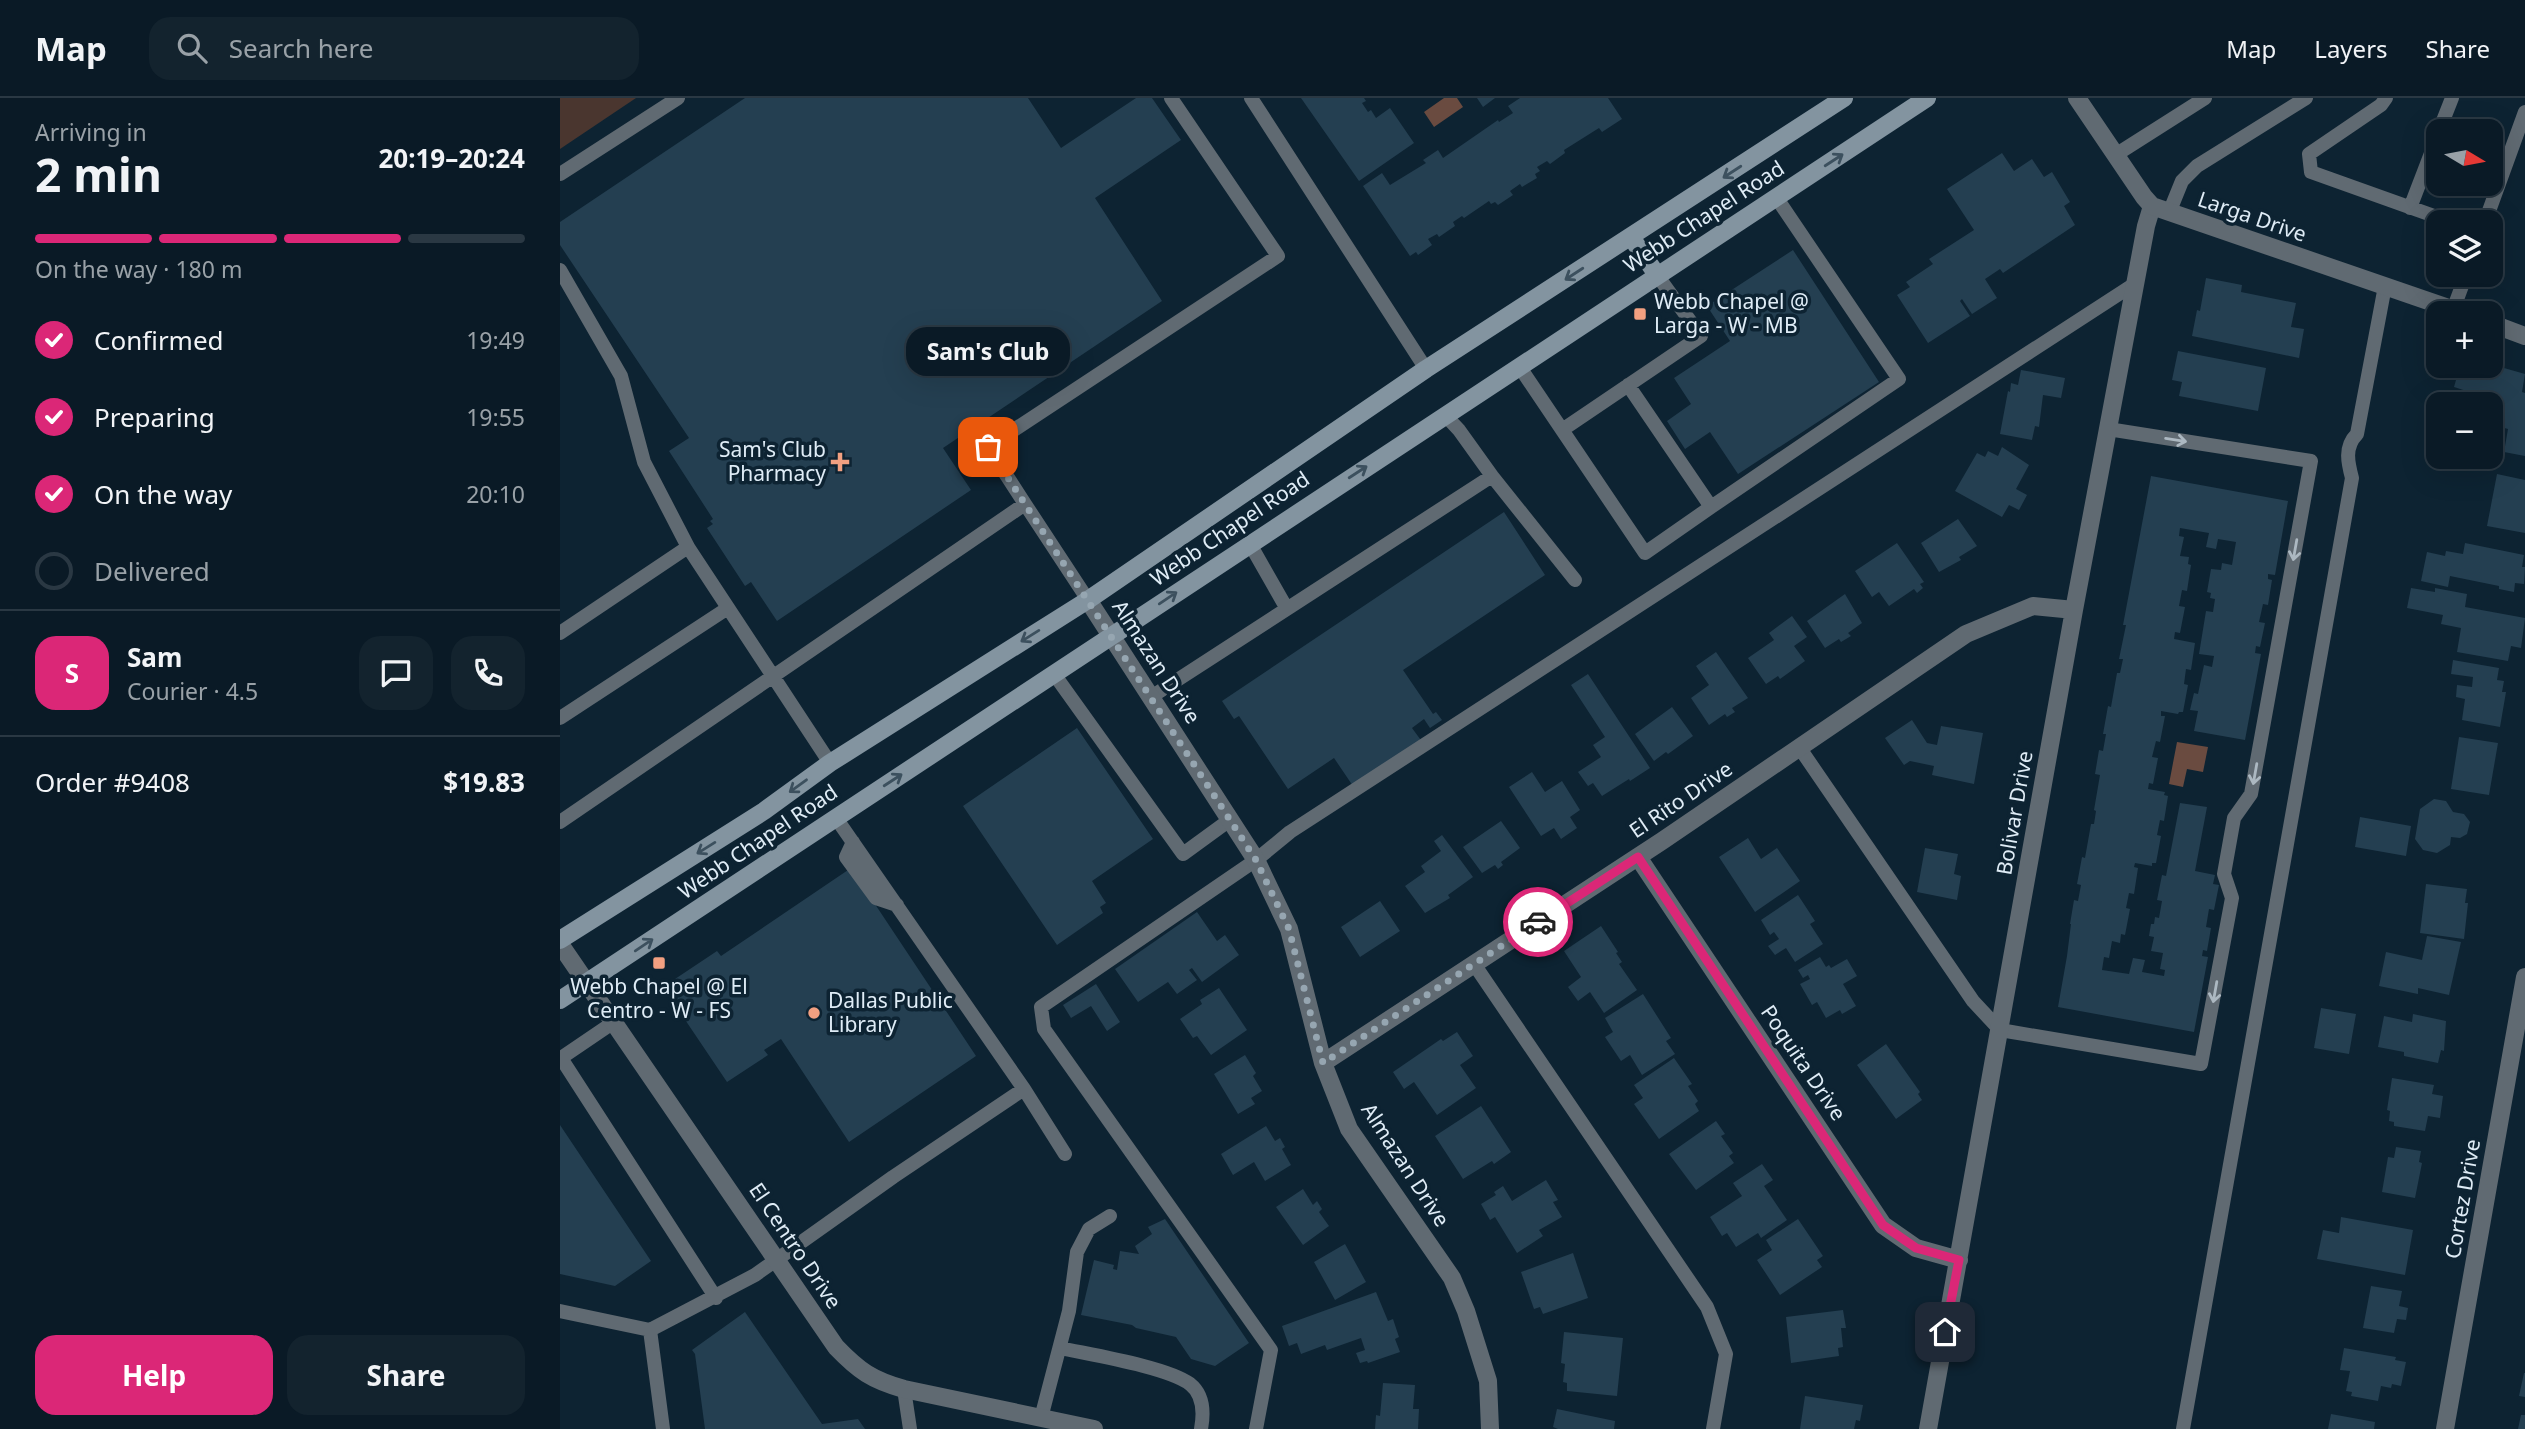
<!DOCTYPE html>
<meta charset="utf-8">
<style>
:root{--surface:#0a1a26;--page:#13232e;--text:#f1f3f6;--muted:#99a1a7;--line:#2a3843;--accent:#db2777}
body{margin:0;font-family:"Noto Sans",sans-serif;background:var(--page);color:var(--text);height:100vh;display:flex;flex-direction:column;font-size:26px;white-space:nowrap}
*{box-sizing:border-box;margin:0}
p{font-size:23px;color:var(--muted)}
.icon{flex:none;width:38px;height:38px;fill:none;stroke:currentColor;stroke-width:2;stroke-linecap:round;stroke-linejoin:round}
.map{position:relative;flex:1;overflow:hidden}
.panel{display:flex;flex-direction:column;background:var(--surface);width:560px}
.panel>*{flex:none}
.needle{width:46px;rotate:100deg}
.tools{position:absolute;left:1866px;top:21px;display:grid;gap:14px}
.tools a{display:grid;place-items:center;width:77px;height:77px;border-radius:14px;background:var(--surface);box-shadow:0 7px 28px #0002,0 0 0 2px var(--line);font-size:35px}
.pin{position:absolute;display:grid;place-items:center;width:60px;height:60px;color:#fff;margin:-30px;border-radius:14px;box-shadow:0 4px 10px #0006}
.courier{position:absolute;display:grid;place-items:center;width:70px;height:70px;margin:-35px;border:5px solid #db2777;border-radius:50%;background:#fff;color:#222;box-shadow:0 2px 9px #0007}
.bubble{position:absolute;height:49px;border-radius:21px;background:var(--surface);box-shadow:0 7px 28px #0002,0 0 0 2px var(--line);font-size:23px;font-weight:700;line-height:49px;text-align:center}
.summary em{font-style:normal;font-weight:700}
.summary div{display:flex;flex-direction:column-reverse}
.summary{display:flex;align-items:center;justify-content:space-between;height:119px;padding:0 35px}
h1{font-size:46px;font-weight:700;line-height:52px}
.bar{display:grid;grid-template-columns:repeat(4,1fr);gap:10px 7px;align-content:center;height:84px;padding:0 35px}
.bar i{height:9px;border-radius:5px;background:var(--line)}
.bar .selected{background:var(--accent)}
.bar p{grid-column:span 4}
.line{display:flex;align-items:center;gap:18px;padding:0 35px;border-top:2px solid var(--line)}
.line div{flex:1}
.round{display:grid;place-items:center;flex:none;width:74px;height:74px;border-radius:21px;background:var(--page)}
ol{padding:0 35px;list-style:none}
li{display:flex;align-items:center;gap:21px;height:77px}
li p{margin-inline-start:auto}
li .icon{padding:7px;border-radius:50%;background:var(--accent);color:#fff;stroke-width:4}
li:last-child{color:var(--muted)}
li i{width:38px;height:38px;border:4px solid var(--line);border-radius:50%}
.primary-button{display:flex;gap:14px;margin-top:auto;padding:14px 35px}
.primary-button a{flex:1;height:80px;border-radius:21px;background:var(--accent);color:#fff;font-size:28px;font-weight:700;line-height:80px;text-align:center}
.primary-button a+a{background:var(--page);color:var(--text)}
header{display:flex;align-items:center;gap:42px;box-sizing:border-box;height:98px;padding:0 35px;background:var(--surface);border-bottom:2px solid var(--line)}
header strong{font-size:33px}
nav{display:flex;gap:38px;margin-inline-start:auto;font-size:24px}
.search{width:490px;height:63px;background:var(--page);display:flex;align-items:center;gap:18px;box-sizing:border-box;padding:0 24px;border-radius:21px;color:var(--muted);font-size:26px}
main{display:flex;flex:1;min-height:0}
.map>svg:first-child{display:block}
.green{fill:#4a362f}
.water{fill:#6a4b40}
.building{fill:#243f51}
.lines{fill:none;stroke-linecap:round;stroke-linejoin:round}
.service{stroke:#606a72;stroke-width:14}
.minor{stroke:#606a72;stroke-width:18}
.tertiary{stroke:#606a72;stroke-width:18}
.secondary{stroke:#8394a0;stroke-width:18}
.oneway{stroke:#3c505e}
.oneway2{stroke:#acb8c1}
.done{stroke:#96a6b1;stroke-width:7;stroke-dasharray:0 12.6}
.route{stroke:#db2777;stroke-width:9}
.poi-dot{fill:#f2a081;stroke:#0d2332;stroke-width:2.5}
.labels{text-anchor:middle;stroke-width:7;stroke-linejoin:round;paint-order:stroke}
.street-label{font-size:21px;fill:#dfecf6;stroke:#0d2332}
.poi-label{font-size:21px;fill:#dfecf6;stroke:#0d2332;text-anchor:start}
</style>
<header>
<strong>Map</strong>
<div class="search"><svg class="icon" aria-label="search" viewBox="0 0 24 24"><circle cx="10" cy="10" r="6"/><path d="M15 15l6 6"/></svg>Search here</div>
<nav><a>Map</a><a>Layers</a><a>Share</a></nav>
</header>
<main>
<section class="panel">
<div class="summary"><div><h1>2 min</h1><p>Arriving in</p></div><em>20:19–20:24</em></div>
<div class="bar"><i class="selected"></i><i class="selected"></i><i class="selected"></i><i></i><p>On the way · 180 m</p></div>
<ol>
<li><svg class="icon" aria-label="check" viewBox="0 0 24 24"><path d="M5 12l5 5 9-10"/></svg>Confirmed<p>19:49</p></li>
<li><svg class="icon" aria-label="check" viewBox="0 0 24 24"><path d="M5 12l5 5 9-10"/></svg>Preparing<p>19:55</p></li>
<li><svg class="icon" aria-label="check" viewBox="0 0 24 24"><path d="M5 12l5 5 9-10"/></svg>On the way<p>20:10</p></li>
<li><i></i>Delivered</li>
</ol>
<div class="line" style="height:126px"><b class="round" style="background:var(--accent);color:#fff">S</b><div><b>Sam</b><p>Courier · 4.5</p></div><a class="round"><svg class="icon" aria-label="chat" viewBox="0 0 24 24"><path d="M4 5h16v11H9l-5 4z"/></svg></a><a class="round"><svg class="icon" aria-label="phone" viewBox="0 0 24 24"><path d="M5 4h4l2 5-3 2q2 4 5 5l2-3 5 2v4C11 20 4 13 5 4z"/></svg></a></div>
<div class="line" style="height:91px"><div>Order #9408</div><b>$19.83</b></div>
<div class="primary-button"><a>Help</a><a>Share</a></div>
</section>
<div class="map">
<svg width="1965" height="1331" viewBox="0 0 1965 1331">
<rect width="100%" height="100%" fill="#0d2332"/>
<path class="green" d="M0,0H76L0,51Z"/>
<path class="water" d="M884,0H897L903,9L874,29L864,14Z
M1617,644L1648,649L1643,674L1627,671L1623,689L1609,686Z"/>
<path class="building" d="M185,0H468L501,50L576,0H592L621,42L535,100L602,203L383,350L411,392L217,523L191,484L185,488L147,430L153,426L150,423L153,421L109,353L129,340L0,147V124Z
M741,0H804L806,3L802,5L808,14L811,12L816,20L830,10L854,45L799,83Z
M917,0H935L923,9Z
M960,0H1048L1062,21L1042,34L1039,30L1012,47L1004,52L1005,55L990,66L987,63L977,69L980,73L975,76L977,80L962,89L960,86L950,93L953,97L938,107L935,104L931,106L929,103L904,120L902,118L893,124L895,128L879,139L877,136L868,141L872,147L858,157L856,154L850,158L803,88L822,75L830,87L866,65L863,62L878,52L883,60L938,22L939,24L953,15L948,8Z
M1442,55L1454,73L1472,61L1484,79L1492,74L1510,104L1504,108L1515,127L1443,175L1440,171L1425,181L1437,200L1412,216L1402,201L1400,203L1410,218L1368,245L1337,197L1350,189L1346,184L1373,166L1369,161L1414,132L1387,91Z
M1233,152L1319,284L1178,376L1150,334L1125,351L1107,323L1131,306L1114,280L1170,243L1147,208Z
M1646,180L1682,187L1681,194L1736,205L1731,229L1744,231L1739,260L1632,238L1637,212L1640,213Z
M1618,253L1706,270L1698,313L1619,298L1622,284L1612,282Z
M1930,266L1965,276L1962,294L1965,295V358L1944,354L1948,331L1930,326V306H1919L1922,298L1894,289L1900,268H1930Z
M1461,272L1505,280L1501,300L1483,297L1479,329L1475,328L1472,342L1440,336L1448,293L1450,294L1451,285L1458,287Z
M1442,349L1469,367L1456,391L1467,397L1459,412L1449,407L1442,419L1395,393L1417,355L1425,359L1428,353L1438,358Z
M1937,376L1965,382V435L1927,428Z
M1591,378L1728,403L1715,477L1708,476V481L1712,482L1708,507L1703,506L1699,524L1705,525L1700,549L1696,548L1695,555L1701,556L1685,642L1634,633L1638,613L1630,612L1634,595L1638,596L1644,567L1652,569L1654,558L1639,556L1646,513L1653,514L1655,501L1650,500L1651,495L1647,494L1651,471L1661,472L1662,465L1672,467L1676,444L1658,441L1656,451L1646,449L1649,435L1620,430L1619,438L1624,439L1620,458L1629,459L1628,466L1631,467L1627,493L1622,492L1619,508L1625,509L1620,535L1615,534L1614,541L1635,545L1631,572L1626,571L1624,586L1628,587L1623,614H1619L1618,616L1601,613V618H1605L1600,644L1596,643L1592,659L1598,660L1593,686L1589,685L1588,691L1605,694L1604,697L1608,698L1604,723L1600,722L1597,737L1601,738L1596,765H1592V768L1575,765L1574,769L1578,770L1574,796L1569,795L1566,810L1570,811L1565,837L1561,836L1560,845L1552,843L1549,860L1544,859L1542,872L1569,876L1573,860L1585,862L1582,874L1604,878L1605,872L1600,871L1603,855L1591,853L1594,839L1589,838L1591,826H1594L1595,819L1599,820L1602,803L1597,802L1602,777L1606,778L1620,705L1647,709L1635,773L1655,777L1653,786L1659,787L1654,812L1649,811L1646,829L1651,830L1647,853L1643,852L1642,858L1648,859L1634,934L1498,909L1507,858L1511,826H1510L1514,802L1518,803L1521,787L1517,786L1522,759L1525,760L1531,726H1534L1536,713L1534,712L1540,677L1535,676L1539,652L1543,653L1546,636H1543L1548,608L1551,609L1557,575H1560L1563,561H1559L1566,527H1563Z
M944,414L985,477L843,572L873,616L876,614L882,622L870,630L864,621L852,630L863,645L795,691L774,660L728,691L679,618L674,621L662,603Z
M1398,421L1417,448L1399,459L1401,462L1379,474L1361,445Z
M1337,445L1364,484L1360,486L1363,490L1357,495L1354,491L1329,508L1319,494L1312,499L1295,473Z
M1905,445L1964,457L1962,469H1965L1964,486L1955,485L1954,494L1939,491V488L1890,478L1888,489L1861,483L1867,454L1885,458L1886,453L1903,456Z
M1851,490L1875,494V490L1907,496L1905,509L1965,520L1961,550L1951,548L1948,563L1897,554L1901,530L1881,526L1883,517L1847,510Z
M1285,496L1302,525L1288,535L1291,538L1281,544L1279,541L1265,550L1247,523Z
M1232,518L1247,539L1234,548L1245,563L1220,581L1218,578L1206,586L1188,560L1214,542L1209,535Z
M1156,554L1188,600L1172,610L1175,614L1167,619L1165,616L1149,627L1131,600L1149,587L1136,568Z
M1893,562L1939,570L1937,582L1944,583L1942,594H1946L1940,629L1902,622L1905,601L1896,599L1897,587L1912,589L1913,579L1891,576Z
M1028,576L1090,670L1070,683L1069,681L1042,698L1033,685L1028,688L1018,674L1041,659L1033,647L1045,639L1011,587Z
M1112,609L1133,638L1108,656L1106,654L1094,663L1075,636Z
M1352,622L1367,645L1377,647L1381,628L1423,635L1414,686L1372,677L1374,668L1350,663L1344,667L1325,640Z
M517,630L593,741L532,783L546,805L540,809L543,815L497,847L403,708Z
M1899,639L1938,645L1929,697L1891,691Z
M972,674L985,694L1002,683L1020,712L1010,719L1017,730L1001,741L994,730L981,738L949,689Z
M1874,701L1886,703L1893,714L1904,716L1910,724L1907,736L1900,740L1891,739L1890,747L1877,755L1863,752L1855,741L1860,711Z
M1800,719L1851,728L1846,758L1795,749Z
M941,723L960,750L941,764L943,767L938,771L935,767L922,775L903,749Z
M882,737L913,779L888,797L890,800L865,815L845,788L865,774L861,768L881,753L874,743Z
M1188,740L1201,761L1217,750L1240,783L1195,814L1159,759Z
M1365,750L1398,756L1394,776L1401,778L1397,802L1357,794Z
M291,770L416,958L289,1044L221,941L204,952L208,957L167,984L103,889L157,853L161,858Z
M1866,786L1907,791L1905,805H1908L1904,841L1860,835Z
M1238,797L1255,823L1250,826L1263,846L1235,864L1226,850L1215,857L1208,848L1219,841L1214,834L1210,837L1201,822Z
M820,803L840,833L800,859L781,829Z
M637,814L657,843L665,837L679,857L642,884L632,870L629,872L637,882L617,896L608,884L578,904L555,871Z
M1041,828L1058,854L1056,855L1062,864L1059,866L1077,892L1044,915L1030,894L1018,903L1008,889L1021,879L1004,853Z
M1867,838L1901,844L1889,897L1858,890V896L1819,888L1826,854L1862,862Z
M1260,859L1266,869L1269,867L1271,870L1287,861L1297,878L1283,886L1296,908L1282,916L1280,912L1266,920L1257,904L1252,907L1240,886L1250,881L1248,877L1243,880L1238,872Z
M536,886L560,924L547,933L531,908L511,920L503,907Z
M659,890L687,932L651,957L637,938L633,940L620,921L642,906L640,902Z
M1083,896L1111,940L1106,943L1115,956L1082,977L1070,957L1061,963L1045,939L1053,934L1045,920Z
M1761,910L1796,916L1789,956L1754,950Z
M1853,916L1886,923L1884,953L1881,952L1878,965L1844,958V954L1818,949L1824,918L1852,924Z
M897,934L913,958L900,967L916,990L877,1017L854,984L844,991L833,974L881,941L883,943Z
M1326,946L1360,994L1358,996L1362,1002L1336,1021L1297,967Z
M685,957L696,975L693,978L702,993L691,1000L695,1006L678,1016L654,976Z
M1114,960L1132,986L1128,988L1138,1003L1135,1006L1139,1013L1099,1041L1074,1006L1083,1000L1074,987Z
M1832,980L1874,987L1872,996L1883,998L1880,1020L1868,1018L1865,1033L1834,1028V1024L1829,1023L1830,1013L1827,1012Z
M921,1008L951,1054L934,1066L932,1063L903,1081L875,1038Z
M1156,1023L1165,1036L1161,1038L1173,1055L1169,1058L1174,1065L1136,1092L1109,1056Z
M0,1027L91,1163L55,1188L0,1176Z
M706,1028L715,1043L720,1040L725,1049L722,1051L731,1067L705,1083L694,1064L673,1077L661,1056Z
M1836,1049L1861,1053L1859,1064L1862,1065L1855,1100L1822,1094L1828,1059L1834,1060Z
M1202,1066L1213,1082L1204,1088L1227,1122L1201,1140L1198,1135L1176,1149L1167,1135L1162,1138L1150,1119L1182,1098L1173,1085Z
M986,1082L998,1102L993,1104L1002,1119L979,1132L983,1138L957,1155L935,1119L930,1122L921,1106L936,1097L934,1094L943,1088L952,1103Z
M743,1091L753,1107L757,1103L762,1111L759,1114L769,1128L743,1147L716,1109Z
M1781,1119L1853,1132L1845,1177L1757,1161L1763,1132L1779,1135Z
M605,1121L689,1245L655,1268L631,1261L616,1239L576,1230L572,1227L521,1217L534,1162L554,1167L553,1171L557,1172L560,1153L579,1156L575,1148L592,1136L588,1129Z
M1238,1121L1263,1158L1257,1162L1262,1169L1220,1197L1197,1162L1212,1152L1206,1142Z
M785,1146L806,1184L775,1202L754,1164Z
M1013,1155L1028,1200L983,1216L980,1209L974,1211L961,1174Z
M1811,1188L1842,1193L1839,1208L1848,1210L1846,1222L1837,1221L1834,1235L1803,1230Z
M816,1194L828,1223L833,1221L839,1239L835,1241L840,1254L808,1265L807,1263L800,1265L796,1255L805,1252L801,1240L767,1252L765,1247L741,1256L737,1245L729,1248L722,1228Z
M1283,1212L1286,1230H1281L1283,1249L1278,1250L1279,1258L1231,1265L1226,1219Z
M185,1214L262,1326L298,1321L305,1331H145L135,1256L132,1252Z
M1004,1234L1063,1240L1057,1298L1007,1293V1285L1003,1284L1005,1266L1001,1265Z
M1784,1250L1836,1259L1835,1262L1846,1264L1841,1288L1832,1286L1831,1290L1821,1288L1818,1303L1791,1298L1792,1294L1786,1293L1790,1273L1780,1272Z
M1964,1275H1965V1299L1959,1298Z
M823,1285L855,1287L853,1311H859L858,1331H815L816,1317L820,1318Z
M1245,1298L1303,1307L1300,1323L1296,1322L1294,1331H1240Z
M997,1311L1055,1323L1054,1331H998L993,1329Z
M1771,1316L1815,1324L1814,1331H1768Z
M1961,1317H1965V1331H1958Z"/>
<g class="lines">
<path class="service" d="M691,0L866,271
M1826,0L1821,7L1749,56L1751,74L1891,124
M1879,33L1892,0
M1557,56L1645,0
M0,76L118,0
M1850,110L1878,37
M1609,115L1622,83L1637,68L1746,0
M1925,124L1965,14
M0,172L61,278L84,364L128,449
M1893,212L1906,177
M959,268L1085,455L1151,409L1068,287
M1002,332L1141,238L1097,177
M932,378L1015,482
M465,406L428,349L718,158L611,0
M1151,409L1339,281L1216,99
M690,446L727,511
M0,535L128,449L270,665
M494,576L623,756L671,721
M591,599L932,378L899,332L885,317
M0,620L168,510
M1239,649L1413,903L1440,932L1641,966L1672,800L1664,776L1674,720L1691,696L1751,363L1548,331
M276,720L464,991L505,1056
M0,724L465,406L528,502
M293,744L286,759L316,800L337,807
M914,866L1147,1209L1166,1256L1153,1331
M54,924L1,960L156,1200
M0,1213L90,1232L195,1177L333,1079L464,991
M90,1232L103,1331
M500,1250C532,1257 607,1269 630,1286C644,1297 644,1315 641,1331
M344,1291L350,1331
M481,1320L509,1213L517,1154L529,1131L550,1118
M696,1331L711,1252L484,931L481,909L696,762L730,734L1576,185
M1623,1331L1792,380C1788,365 1784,349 1797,336L1825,188"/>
<path class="minor" d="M528,502L696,762L729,831L763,965L789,1031L892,1180L906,1213L928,1283L930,1331
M1078,759L1323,1127L1356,1150L1399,1162
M0,846L276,1249C299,1273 312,1282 344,1291L534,1331
M763,965L1102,743L1406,536L1473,508L1514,512
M1368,1331L1514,512L1586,128L1592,108
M1885,1331L1965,879"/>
<path class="tertiary" d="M1517,0L1584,99L1592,108L1903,215
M1930,225L1965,238"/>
<path class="secondary" d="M1071,139L1097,177
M0,842L204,713L270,665L528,502L866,271L1284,0
M0,902L1367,0"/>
</g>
<defs><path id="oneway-shaft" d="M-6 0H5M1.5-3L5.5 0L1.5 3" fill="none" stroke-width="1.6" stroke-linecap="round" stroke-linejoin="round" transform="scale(1.75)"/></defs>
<g class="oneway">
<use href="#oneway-shaft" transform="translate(1274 62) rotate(-33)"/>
<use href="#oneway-shaft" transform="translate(1172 74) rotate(147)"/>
<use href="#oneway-shaft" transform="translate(1014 176) rotate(147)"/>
<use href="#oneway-shaft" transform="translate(798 374) rotate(-33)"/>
<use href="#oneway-shaft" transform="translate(608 500) rotate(-34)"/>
<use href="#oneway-shaft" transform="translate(470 538) rotate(148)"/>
<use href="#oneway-shaft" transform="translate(333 682) rotate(-33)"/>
<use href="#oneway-shaft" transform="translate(238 688) rotate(144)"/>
<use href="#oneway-shaft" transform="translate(146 750) rotate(148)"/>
<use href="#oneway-shaft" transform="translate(84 847) rotate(-34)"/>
</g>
<g class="oneway2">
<use href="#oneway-shaft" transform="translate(1616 342) rotate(9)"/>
<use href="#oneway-shaft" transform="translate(1735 452) rotate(100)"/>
<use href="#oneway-shaft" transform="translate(1695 676) rotate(100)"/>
<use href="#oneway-shaft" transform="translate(1655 894) rotate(100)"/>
</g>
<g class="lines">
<path class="done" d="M428,349L696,762L729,831L763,965L978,824"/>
<path class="route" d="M978,824L1078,759L1323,1127L1356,1150L1399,1162L1385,1234"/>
</g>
<g class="poi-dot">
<rect x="1073" y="209" width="14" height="14" rx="3.5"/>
<path d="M276.5 353.5h7v7h7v7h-7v7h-7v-7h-7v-7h7z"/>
<rect x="92" y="858" width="14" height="14" rx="3.5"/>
<circle cx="254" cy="915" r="7"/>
</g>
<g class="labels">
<g class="street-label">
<text transform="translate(1144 119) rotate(-33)" y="7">Webb Chapel Road</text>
<text transform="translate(1692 119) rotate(19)" y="7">Larga Drive</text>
<text transform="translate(670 431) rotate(-34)" y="7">Webb Chapel Road</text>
<text transform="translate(596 564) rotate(57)" y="7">Almazan Drive</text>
<text transform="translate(1121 702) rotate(-34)" y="7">El Rito Drive</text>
<text transform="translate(1455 715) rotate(-80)" y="7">Bolivar Drive</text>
<text transform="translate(198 744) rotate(-34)" y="7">Webb Chapel Road</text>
<text transform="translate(1243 965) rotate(56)" y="7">Poquita Drive</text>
<text transform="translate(845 1067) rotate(57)" y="7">Almazan Drive</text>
<text transform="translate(1903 1101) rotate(-80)" y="7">Cortez Drive</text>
<text transform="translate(235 1148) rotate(56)" y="7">El Centro Drive</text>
</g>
<g class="poi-label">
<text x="1094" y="211">Webb Chapel @<tspan x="1094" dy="24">Larga - W - MB</tspan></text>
<text x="266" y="359" text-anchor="end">Sam's Club<tspan x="266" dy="24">Pharmacy</tspan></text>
<text x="99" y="896" text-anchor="middle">Webb Chapel @ El<tspan x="99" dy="24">Centro - W - FS</tspan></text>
<text x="268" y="910">Dallas Public<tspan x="268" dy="24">Library</tspan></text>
</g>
</g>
</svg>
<div class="tools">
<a><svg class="needle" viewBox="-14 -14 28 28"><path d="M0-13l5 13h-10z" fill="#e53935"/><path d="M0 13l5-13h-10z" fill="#99a1a7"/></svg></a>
<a><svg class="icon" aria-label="layers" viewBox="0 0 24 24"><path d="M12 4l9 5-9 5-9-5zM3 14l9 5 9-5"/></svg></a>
<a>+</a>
<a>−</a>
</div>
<div class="pin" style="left:428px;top:349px;background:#ea580c"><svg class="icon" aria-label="bag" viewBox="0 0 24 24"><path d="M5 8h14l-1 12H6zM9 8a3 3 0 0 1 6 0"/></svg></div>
<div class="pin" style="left:1385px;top:1234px;background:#1f2937"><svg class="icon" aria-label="home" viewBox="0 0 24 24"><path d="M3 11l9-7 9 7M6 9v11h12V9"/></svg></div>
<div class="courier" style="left:978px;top:824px"><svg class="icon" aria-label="car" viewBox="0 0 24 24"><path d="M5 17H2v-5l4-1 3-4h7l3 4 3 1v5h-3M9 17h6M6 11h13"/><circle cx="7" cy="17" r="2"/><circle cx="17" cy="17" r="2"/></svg></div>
<div class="bubble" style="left:346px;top:229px;width:164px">Sam's Club</div>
</div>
</main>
